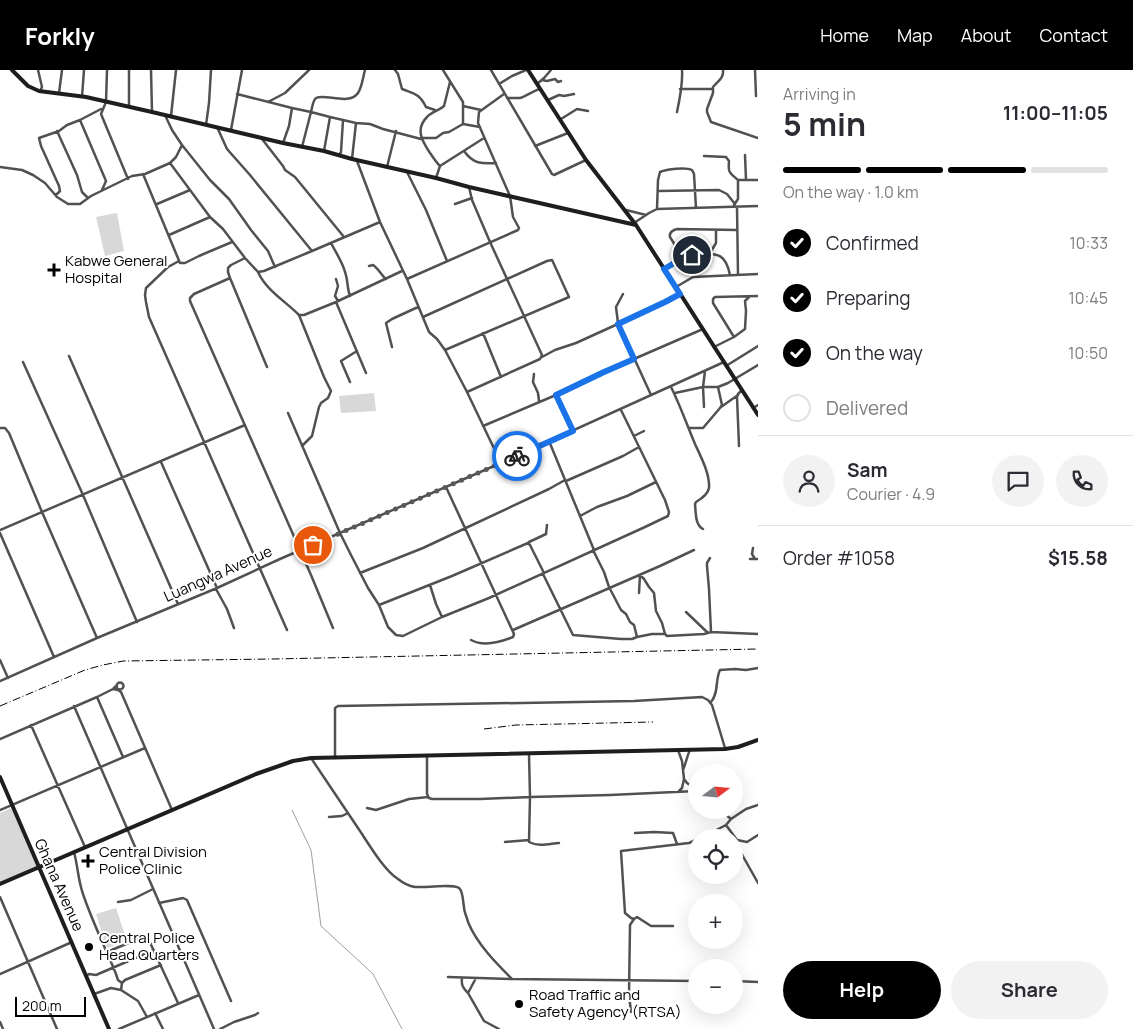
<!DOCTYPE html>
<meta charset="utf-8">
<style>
:root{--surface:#fff;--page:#f2f2f3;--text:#2b2b33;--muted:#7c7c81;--line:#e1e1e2;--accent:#000}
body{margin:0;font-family:Manrope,sans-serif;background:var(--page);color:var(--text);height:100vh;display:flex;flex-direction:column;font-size:19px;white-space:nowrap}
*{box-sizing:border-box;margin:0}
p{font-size:16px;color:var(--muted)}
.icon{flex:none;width:28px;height:28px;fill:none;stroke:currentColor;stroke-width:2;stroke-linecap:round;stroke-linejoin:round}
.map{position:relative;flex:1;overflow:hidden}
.side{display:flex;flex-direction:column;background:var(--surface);width:375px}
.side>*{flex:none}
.needle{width:32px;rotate:74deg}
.fabs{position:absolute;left:688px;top:694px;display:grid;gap:10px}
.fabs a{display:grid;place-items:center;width:55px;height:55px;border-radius:50%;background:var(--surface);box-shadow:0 5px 20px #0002;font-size:25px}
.scale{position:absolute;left:15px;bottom:12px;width:71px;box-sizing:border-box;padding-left:5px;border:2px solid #000;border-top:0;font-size:14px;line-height:18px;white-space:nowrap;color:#000;-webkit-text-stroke:4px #fff;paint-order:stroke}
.pin{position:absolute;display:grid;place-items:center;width:42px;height:42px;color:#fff;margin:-21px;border:2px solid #fff;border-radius:50%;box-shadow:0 1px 5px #0007}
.courier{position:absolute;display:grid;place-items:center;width:50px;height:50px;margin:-25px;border:4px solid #1a73e8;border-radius:50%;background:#fff;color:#222;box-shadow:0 1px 6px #0007}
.overview em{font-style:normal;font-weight:700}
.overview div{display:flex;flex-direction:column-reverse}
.overview{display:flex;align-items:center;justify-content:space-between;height:85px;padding:0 25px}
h1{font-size:32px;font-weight:700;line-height:38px}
.bar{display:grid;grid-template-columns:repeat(4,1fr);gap:8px 5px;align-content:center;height:60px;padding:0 25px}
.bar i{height:6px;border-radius:4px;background:var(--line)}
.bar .on{background:var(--accent)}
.bar p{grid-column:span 4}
.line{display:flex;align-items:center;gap:12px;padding:0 25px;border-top:1px solid var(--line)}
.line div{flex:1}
.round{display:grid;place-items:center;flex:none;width:52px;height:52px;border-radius:26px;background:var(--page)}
ol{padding:0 25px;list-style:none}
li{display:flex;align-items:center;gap:15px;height:55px}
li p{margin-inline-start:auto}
li .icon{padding:5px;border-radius:50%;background:var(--accent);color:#fff;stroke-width:4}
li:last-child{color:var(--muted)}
li i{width:28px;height:28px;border:2px solid var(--line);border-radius:50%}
.button{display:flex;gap:10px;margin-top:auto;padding:10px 25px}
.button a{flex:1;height:58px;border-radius:30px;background:var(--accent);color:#fff;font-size:20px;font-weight:700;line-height:58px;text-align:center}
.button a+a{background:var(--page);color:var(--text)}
header{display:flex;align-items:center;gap:30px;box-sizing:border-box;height:70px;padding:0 25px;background:var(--accent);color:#fff}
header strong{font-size:24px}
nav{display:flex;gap:28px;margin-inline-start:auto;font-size:18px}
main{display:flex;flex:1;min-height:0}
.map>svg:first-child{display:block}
.green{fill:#d8d8d8}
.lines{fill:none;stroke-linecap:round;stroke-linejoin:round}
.stream{stroke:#9f9f9f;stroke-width:1}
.street{stroke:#515151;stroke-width:2.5}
.secondary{stroke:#1e1e1e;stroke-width:4}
.rail{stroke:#000;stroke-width:1;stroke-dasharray:8 2.5 1 2.5;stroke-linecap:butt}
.done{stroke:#595959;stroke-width:5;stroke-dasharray:0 9}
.route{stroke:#1a73e8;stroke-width:6}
.poi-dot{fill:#000;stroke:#fff;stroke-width:2}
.labels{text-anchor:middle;stroke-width:4;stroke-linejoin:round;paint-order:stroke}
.poi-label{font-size:15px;fill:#000;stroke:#fff;text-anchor:start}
.street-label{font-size:15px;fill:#000;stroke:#fff}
</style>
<header>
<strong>Forkly</strong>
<nav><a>Home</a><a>Map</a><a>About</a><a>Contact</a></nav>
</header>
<main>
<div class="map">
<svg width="758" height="959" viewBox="0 0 758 959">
<rect width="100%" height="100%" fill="#fff"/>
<path class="green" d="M117,143L124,181L105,186L96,147Z
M374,323L376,341L341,343L339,326Z
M11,738L37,796L0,813V743Z
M116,838L127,871L107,878L96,844Z"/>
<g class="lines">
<path class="stream" d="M292,740L311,780L321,856L373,904L402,959"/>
<path class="street" d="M38,0L42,17L40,21
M107,0L106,32L101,44L128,109
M129,0V36
M151,0L152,42
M395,0L398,4L402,19C414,24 419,23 426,37L435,40
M443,0L463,32V54L480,57
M491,0L552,104L554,105L586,90
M723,0C724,8 718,11 713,17V23L707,39V42L711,52L758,68
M755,0L756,26
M542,10L547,11L555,9L558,12L561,11
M499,14L512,6L526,0
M537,14L544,8L551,0
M680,19H713
M59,23L62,0
M237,24L292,38
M82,27L84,0
M507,28C511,28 515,28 520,28C522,28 535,20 540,19
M548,30L559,25L564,26L574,24
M268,32L285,23L309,0
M463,36L481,40
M101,39L80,50L106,111L102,120
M677,42C680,28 683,14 682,0
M165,45L172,60L182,75L210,110L229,129L251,160L268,181L275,197
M171,46L176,0
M561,49L577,39L588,41
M206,55L209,33L211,0
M217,57L227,79L250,105L312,181L380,152
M231,60L242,0
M57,61L77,105L82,122L88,128
M421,68H436L443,63L449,62L463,54
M262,69L283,96L285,100L295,107L344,167
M283,73L289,56L292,38L311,42C312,38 313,30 316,28C325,23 349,36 358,23C362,17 363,7 365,0
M535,76L568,63
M302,77L311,42L330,47
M324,81L330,47L356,53L370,54L383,59L421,69
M464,81C473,94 482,94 496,93
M339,85L341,82L343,50
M745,85L746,110
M704,86L726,87L729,91C728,103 729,102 738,110
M352,89L356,53
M357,91L380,152L407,209L429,262L437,269L445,280L467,322L501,393
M170,93L210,147L223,159L245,188L258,202L264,201L312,181
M440,96C436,92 433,87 430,83C422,71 415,59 427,47C432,41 439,41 444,36L450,12
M0,97L22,100L33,105L45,113L57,127L68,134H80L91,126L132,106L145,104L170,93L176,87L182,75
M387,97L396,61
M407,102L426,140L447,191
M143,104L180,193H185L199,186L232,172
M436,108L440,96L484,68
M658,121L719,120L727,124L735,134
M56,125L60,121L59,116L41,76L39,68L59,61L67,55L80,50
M157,134L190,120
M455,134L472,128
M734,135L738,129V110H758
M737,137L738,205
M657,139L658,110L660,102C667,99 686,97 692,100L694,104L696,138
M626,140L646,145
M634,153L649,143L657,139L758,136
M169,165L210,147
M331,173C336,183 342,191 345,202C348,210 347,218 350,226
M710,183L716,173V161
M683,188L670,167C669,162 673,160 677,159L737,160
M179,191L168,197L146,218L145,225L146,232L149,247L287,560
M369,196L373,195C379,199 381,205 386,209
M664,199C671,195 678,190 685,187C690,185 694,184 700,184C719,183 726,185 730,205
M258,202C266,220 285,231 299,245H304L336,232L402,201
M230,208L228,202V198L231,195L245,188
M336,209L338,216L335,226L338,231
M407,209L518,160L519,158L513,147L510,126L478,53L479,42L504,24
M676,217L693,207L758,204
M623,224L616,237L618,253L651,325
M336,232L366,303
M299,245L324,307L331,321L328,328L321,333L319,337L312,366L302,376
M423,247L547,191L552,190L553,192L569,227L445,280
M483,263L501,307
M734,267L713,233V229L715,227L758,226
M392,277L386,253L392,249L418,237
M714,277L734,267L745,259L746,241L745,231L749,227
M69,286L178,534
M542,287L555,280L576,273L642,243L680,224
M23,292L83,425L137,552
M726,296L758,276
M267,297L230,208L194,224L190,228V231L311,505L333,558
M534,304L533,312L538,323L539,331
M350,312L341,291L357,281
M671,317C680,335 687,355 695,374C701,387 710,404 709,418C708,424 701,429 696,432L695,434C696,443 695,455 703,459
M467,322L540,289L542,285L490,172L472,130L469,117
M675,323L703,317H718L728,313L758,295
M556,325L573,361
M704,337L703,317L705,301
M721,337L738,325
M753,338L758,335
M288,343L340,463L351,485L368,518L379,535L388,557L396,565L403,566L442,547L489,528L645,457L668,446L669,442L665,430L621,340
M483,356L556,325L604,302L703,259
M0,358H5L9,363L42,442L97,568
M689,358H703L720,338L722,335L718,317
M634,366L644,361
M549,371L594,480
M739,376L737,327L738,324L742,320
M161,392L217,518
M566,411L623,386L639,377
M446,417L514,564L513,567C501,572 484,577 471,570
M580,446L597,437L627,426L656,412
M0,460L245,355
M0,463L54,587
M529,472L546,464L547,455
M753,478L752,484L755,489H758
M593,480L604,502L609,517L621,540L626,544L630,552L634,555L637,567L652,564H665
M710,488L707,493V496L709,519L711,562
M750,489H755
M360,503L423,478L549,419L565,410
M543,504L573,565L621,569H632L637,567
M430,515L436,534L442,547
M216,519L227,539L234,558
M639,523L640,505L644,509L649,517L654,523L656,541L662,553L665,564L667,566L704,564L711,562L758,564
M379,535L452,506L528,473L530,475L544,503
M686,542L708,563
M513,560L660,496L694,480
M0,590L8,608
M0,611L97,568L217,518L280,489L501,393L724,292
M116.5 616a3.5 3.5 0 1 1 7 0a3.5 3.5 0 1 1-7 0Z
M113,619L118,620L121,622L172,740
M97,627L123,687
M711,632C719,623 715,610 720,600L735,599L746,600L758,598
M74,636L214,959
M31,655L85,777
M0,669L97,627L113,619L117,615
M678,680L682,691L684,709L687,713L696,719
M427,686V724L429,728L432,729H480L530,727L529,684
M311,688C328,713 344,737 360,761C370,776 384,800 398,809C403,813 409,816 415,817C424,818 456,813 460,819C463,823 463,832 464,837C464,842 467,847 468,852C477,874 496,893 512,909L696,911
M335,688V638L338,636L634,631L702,627L708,630L712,635L725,678
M683,700C686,693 687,686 690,680
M679,721L682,718L684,709
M367,738L376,740L409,729L428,727
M0,740L145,678
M720,740L731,749L746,739L758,735
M329,747L342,746L348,743
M726,755L737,770L747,772L758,765
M635,763L654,762L673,763L677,774
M701,768L726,755L731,749
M505,772L529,770
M559,773C548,774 539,777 529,772L530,727L610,725L696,721
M740,781L758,813
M74,782C78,797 78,810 83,824C92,851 105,877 116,904L118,910L122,913
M0,827L57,959
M118,832L131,830L153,819
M159,833L183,828L187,830L231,931
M634,849L631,848L625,843L621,781L689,773L696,770
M107,882L145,866H147L178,933
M0,904L72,872
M86,906L89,904L96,905L154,880
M448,907L511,909
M462,908C461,915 463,918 468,923
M476,908L468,923L484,951L499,959
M734,911L758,912
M121,920L122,913L125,910L161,895
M94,924L111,918L121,920L138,931L147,947
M631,942L629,925L630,855L634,849L637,847L651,856H673
M155,943L163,959
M0,952L3,959
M119,959L199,925
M220,959L234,952L255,945L258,943"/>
<path class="secondary" d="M12,0L28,16L39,21L86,27L152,42L283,73L324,81L352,89L436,108L469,117L636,155
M528,0L586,90L636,155L758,345
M0,707L109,959
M0,814L256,704L293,691L311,688L725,679L738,677L758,670"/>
<path class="rail" d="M0,636L85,600L103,595L123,591L273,589L758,579
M484,659L516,655L653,652"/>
</g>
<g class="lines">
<path class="done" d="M313,475L517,386"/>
<path class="route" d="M517,386L573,361L556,325L604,302L634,289L618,254L665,232L680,224L664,199L683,188L692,185"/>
</g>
<g class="poi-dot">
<path d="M51.5 192.5h5v5h5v5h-5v5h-5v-5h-5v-5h5z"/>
<path d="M85.5 783.5h5v5h5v5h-5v5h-5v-5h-5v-5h5z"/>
<circle cx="89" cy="877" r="5"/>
<circle cx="519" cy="934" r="5"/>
</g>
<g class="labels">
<g class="poi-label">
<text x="65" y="196">Kabwe General<tspan x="65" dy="17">Hospital</tspan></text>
<text x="99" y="787">Central Division<tspan x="99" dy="17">Police Clinic</tspan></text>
<text x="99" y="873">Central Police<tspan x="99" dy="17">Head Quarters</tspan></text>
<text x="529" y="930">Road Traffic and<tspan x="529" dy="17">Safety Agency (RTSA)</tspan></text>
</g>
<g class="street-label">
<text transform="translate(218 504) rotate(-24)" y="5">Luangwa Avenue</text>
<text transform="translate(59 815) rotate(66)" y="5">Ghana Avenue</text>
</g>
</g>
</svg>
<div class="fabs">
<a><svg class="needle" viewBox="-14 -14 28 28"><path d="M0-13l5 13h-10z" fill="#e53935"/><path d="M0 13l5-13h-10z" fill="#7c7c81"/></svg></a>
<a><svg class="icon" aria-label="locate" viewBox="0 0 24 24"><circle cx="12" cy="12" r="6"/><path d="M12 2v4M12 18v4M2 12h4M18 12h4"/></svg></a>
<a>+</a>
<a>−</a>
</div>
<div class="scale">200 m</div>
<div class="pin" style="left:313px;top:475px;background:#ea580c"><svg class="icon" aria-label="bag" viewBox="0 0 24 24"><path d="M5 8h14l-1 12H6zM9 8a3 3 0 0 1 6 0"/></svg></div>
<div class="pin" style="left:692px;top:185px;background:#1f2937"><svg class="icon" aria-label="home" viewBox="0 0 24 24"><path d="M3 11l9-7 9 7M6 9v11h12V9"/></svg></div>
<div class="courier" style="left:517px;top:386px"><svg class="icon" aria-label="bike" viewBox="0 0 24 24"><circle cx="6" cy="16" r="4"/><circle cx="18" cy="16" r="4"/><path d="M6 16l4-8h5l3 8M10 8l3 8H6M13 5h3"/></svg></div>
</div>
<section class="side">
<div class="overview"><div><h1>5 min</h1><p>Arriving in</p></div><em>11:00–11:05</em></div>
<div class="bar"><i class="on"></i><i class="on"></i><i class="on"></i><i></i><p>On the way · 1.0 km</p></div>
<ol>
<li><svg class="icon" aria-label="check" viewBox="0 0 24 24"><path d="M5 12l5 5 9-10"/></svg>Confirmed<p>10:33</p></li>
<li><svg class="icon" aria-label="check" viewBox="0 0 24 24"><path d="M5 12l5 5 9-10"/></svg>Preparing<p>10:45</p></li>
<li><svg class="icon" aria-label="check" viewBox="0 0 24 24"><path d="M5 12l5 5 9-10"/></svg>On the way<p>10:50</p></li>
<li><i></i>Delivered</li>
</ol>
<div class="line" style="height:90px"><a class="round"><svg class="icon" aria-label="person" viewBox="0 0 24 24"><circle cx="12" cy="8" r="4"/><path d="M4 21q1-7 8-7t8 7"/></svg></a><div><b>Sam</b><p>Courier · 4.9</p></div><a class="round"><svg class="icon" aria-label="chat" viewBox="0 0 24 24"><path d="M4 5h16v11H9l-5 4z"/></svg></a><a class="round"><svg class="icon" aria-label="phone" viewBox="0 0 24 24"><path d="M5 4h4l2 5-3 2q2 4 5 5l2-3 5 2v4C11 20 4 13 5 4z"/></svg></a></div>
<div class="line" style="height:65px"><div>Order #1058</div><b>$15.58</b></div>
<div class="button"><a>Help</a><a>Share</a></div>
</section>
</main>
